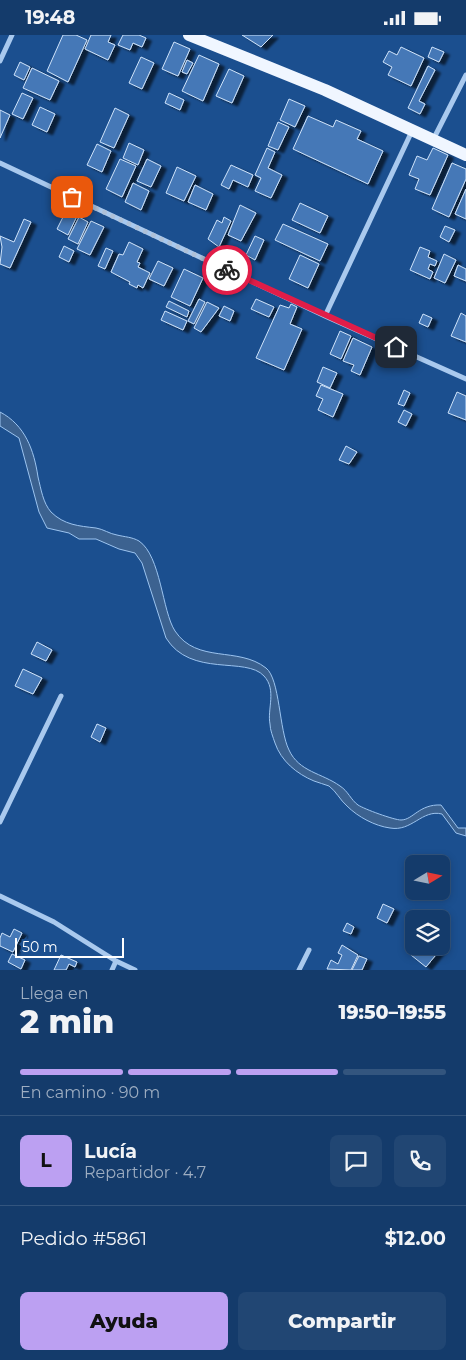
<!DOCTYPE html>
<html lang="es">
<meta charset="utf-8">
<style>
:root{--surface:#143b6b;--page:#214673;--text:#f1f3f6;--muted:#9dadc1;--line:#33557e;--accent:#bca0f2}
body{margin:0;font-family:Montserrat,sans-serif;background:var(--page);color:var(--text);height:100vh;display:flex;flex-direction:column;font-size:19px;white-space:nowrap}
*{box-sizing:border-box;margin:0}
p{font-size:16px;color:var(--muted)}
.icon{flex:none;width:28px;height:28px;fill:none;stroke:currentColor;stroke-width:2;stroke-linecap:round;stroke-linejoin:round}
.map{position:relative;height:935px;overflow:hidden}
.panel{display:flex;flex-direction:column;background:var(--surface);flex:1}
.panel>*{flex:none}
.needle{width:32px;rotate:80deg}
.tools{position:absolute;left:405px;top:820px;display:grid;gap:10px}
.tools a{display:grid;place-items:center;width:45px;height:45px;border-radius:8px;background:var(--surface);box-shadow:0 2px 8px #0003,0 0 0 1px var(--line);font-size:25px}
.scale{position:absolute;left:15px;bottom:12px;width:109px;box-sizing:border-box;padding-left:5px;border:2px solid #fff;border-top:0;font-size:14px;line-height:18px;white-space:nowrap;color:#fff;-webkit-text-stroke:4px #1b4f8f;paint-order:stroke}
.pin{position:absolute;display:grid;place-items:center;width:42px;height:42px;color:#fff;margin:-21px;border-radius:10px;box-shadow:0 2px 8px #0006}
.courier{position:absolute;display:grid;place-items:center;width:50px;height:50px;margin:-25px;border:4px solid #e11d48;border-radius:50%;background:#fff;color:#222;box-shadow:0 1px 6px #0007}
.summary em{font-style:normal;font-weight:800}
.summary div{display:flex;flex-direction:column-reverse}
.summary{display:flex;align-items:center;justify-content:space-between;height:85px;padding:0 20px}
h1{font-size:32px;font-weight:800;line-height:38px}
.bar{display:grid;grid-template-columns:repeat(4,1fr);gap:8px 5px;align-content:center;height:60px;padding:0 20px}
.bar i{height:6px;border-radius:4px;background:var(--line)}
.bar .active{background:var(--accent)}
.bar p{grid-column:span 4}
.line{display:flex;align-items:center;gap:12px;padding:0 20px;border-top:1px solid var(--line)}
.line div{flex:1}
.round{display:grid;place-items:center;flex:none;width:52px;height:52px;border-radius:8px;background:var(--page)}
.cta{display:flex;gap:10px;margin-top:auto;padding:10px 20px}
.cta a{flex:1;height:58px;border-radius:8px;background:var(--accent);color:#111;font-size:20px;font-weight:800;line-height:58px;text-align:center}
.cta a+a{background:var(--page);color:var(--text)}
.status{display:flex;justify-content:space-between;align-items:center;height:35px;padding:0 25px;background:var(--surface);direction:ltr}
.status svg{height:14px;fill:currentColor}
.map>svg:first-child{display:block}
.water{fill:#3c6290;stroke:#9cc4f0}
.building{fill:#4478b7;stroke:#cfe3fa;filter:url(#shadow)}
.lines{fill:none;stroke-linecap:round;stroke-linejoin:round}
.minor{stroke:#a9c9ee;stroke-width:5}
.primary{stroke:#f0f6ff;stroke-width:12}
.done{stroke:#afc1d8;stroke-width:5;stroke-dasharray:0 9}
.route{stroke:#e11d48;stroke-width:6}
</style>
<div class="status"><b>19:48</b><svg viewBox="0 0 49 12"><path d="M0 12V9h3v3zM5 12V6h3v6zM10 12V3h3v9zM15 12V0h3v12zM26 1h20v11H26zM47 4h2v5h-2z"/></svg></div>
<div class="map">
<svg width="466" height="935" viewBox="0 0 466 935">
<defs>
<filter id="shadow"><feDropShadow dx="5.5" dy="3" stdDeviation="1" flood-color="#0009"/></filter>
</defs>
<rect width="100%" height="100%" fill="#1b4f8f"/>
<path class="water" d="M0,377C25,390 34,415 38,442C41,454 43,468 51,477C64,490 79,491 96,493C103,494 110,499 117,500C125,502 132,502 139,506C161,521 162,576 175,596C197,629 238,611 266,633C280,644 279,695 289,715C299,737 322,738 340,751C348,756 351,765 358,770C364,774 394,785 401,785C413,785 419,769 441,770L458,793H466V801L456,798L442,779C422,774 412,797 390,793C375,791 358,782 347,771C340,765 336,756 329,751C324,749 319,748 314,746C297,739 281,726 275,708C273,702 270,695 270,689C267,674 277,655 264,641C246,621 191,643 166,603L142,528L135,518L119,514L96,504H79L69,498L47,493L39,477L19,403L0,391Z"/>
<path class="building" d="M63,0H76L87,5L68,47L47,36Z
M91,0H111L108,7L115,10L108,25L85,14Z
M123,0H139L146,3L142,12L133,8L130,15L118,10Z
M242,0H273L261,12Z
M174,7L190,14L178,41L162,34Z
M401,12L424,23L411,51L388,40L392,32L383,27L389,16L397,20Z
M432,12L444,17L439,27L428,22Z
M199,20L219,29L203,66L182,56Z
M141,22L154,28L142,54L129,48Z
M187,25L193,28L187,39L182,37Z
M20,27L30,32L24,45L14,40Z
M428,31L435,35L419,66L425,69L420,79L408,73Z
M32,33L59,46L50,65L23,53Z
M229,34L244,41L232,68L216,61Z
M22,58L33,63L23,84L12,79Z
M169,58L184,65L180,75L165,68Z
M289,64L305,71L295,92L280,85Z
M40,72L55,79L47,97L32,90Z
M115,73L129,80L114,113L100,107Z
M0,75L10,80L0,103Z
M308,81L333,92L336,85L361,96L357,104L383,116L368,149L293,114Z
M278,87L289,92L278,115L268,111Z
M129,108L144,115L138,130L123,123Z
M97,109L111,116L102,137L87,130Z
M267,113L275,117L268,133L282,140L271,163L255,156L261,143L255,140Z
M433,113L448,120L430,160L415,154L419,144L409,140L417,121L427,125Z
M120,124L136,131L122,162L106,154Z
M147,124L161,131L151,152L137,146Z
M452,128L466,134V144L449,182L432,174Z
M231,130L253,140L248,152L233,145L229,154L221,150Z
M177,132L196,141L184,166L166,158Z
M133,148L149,156L141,175L125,167Z
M195,150L213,159L206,175L188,167Z
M466,154V184L455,179Z
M71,166L77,169L73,179L77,181L68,200L57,194Z
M300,168L328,181L320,198L292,185Z
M240,170L256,178L241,206L228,200Z
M79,182L88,187L78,209L68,204Z
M224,182L231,186L219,212L208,204L217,185L222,188Z
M24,184L31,187L10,233L0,229L2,212L0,201L14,207Z
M91,186L104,192L90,220L77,214Z
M283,189L328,209L320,226L275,205Z
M445,191L455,195L449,207L440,202Z
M255,201L264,205L255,225L246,220Z
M129,207L143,214L137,227L140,228L138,232L150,238L143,253L138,250L137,253L129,249L130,247L111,237L119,219L123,220Z
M64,211L74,216L69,227L59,222Z
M420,212L430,216L428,222L437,226L435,231L430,229L428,234L433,237L430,244L410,235Z
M106,213L113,216L105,234L98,231Z
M444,219L456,225L445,248L434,243Z
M300,220L319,229L308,253L289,244Z
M158,226L173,233L164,251L149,244Z
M458,230L466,234V246L454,241Z
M184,234L203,243L190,271L171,262Z
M199,264L205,267L194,289L188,286Z
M256,264L274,272L269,282L251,274Z
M169,266L189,276L187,282L166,272Z
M207,267L219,273L201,297L194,293Z
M291,269L297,272L290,289L302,294L284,335L256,323L280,270L289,273Z
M224,271L234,276L230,286L219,281Z
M165,276L187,286L183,295L161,285Z
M461,278L466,281V307L451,301Z
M423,279L432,283L428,292L419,288Z
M340,296L351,301L341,324L330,319Z
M353,303L372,312L360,340L351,336L354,330L343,326Z
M323,332L337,338L330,353L317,347Z
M321,350L343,359L333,382L318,375L323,364L316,361Z
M404,355L410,358L404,371L398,369Z
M457,357L466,361V385L448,378Z
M404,375L412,379L406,391L398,387Z
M346,411L357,417L349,429L339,425Z
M37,607L52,615L46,626L31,619Z
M23,634L42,643L33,659L15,651Z
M97,689L106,693L100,707L91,702Z
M383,869L394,874L387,888L377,883Z
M347,888L354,892L351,899L343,896Z
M14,894L22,898L13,917L0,911V903L2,898L10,902Z
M441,908L444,910L426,932L411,920L418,911H441Z
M342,910L358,920L351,935L327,934L331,925L338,929L342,920L338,918Z
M12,919L25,925L21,934L8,927Z
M61,920L77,927L75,932L69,929L66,935H54Z
M359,921L367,924L362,935H352Z"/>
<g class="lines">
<path class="minor" d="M0,26L12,0
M433,105L466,40
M0,128L325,281L466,344
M325,281L412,96
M0,787L61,661
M0,861L54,887L116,926L135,935
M112,935L116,926
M299,935L309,915"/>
<path class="primary" d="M189,0L325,55L466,120"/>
</g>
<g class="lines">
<path class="done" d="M72,162L227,235"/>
<path class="route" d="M227,235L396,312"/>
</g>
</svg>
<div class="tools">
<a><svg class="needle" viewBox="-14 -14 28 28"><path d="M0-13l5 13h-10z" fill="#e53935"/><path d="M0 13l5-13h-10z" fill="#9dadc1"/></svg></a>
<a><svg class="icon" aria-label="layers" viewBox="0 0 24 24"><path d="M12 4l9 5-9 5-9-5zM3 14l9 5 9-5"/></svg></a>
</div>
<div class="scale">50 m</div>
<div class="pin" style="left:72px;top:162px;background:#ea580c"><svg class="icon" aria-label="bag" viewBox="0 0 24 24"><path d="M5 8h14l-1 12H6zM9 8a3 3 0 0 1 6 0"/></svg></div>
<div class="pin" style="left:396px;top:312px;background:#1f2937"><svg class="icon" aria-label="home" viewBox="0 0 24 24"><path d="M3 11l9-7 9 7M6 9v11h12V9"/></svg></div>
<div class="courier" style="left:227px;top:235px"><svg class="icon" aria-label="bike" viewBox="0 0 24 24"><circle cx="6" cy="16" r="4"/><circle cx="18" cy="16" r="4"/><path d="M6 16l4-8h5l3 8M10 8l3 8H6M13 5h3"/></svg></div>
</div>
<section class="panel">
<div class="summary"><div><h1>2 min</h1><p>Llega en</p></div><em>19:50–19:55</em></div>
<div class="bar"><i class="active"></i><i class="active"></i><i class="active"></i><i></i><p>En camino · 90 m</p></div>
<div class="line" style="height:90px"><b class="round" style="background:var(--accent);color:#111">L</b><div><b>Lucía</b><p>Repartidor · 4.7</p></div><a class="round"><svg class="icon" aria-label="chat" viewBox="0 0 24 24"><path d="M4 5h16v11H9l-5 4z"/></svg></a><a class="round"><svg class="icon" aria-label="phone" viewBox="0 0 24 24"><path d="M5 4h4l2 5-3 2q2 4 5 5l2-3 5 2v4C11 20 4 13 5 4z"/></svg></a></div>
<div class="line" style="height:65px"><div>Pedido #5861</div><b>$12.00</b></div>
<div class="cta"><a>Ayuda</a><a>Compartir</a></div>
</section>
